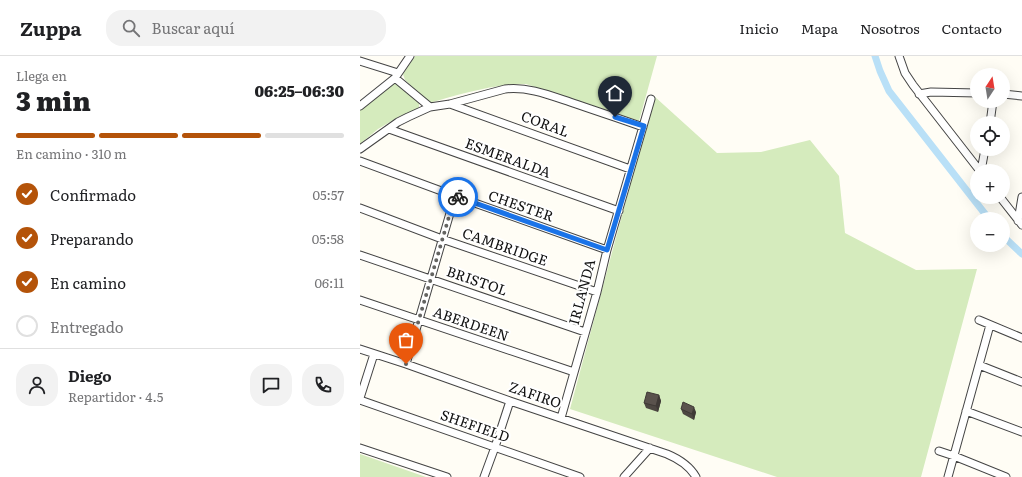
<!DOCTYPE html>
<html lang="es">
<meta charset="utf-8">
<style>
:root{--surface:#fff;--page:#f2f2f2;--text:#202124;--muted:#757577;--line:#e0e0e0;--accent:#b45309}
body{margin:0;font-family:Literata,serif;background:var(--page);color:var(--text);height:100vh;display:flex;flex-direction:column;font-size:15px;white-space:nowrap}
*{box-sizing:border-box;margin:0}
p{font-size:13px;color:var(--muted)}
.icon{flex:none;width:22px;height:22px;fill:none;stroke:currentColor;stroke-width:2;stroke-linecap:round;stroke-linejoin:round}
.map{position:relative;flex:1;overflow:hidden}
.panel{display:flex;flex-direction:column;background:var(--surface);width:360px}
.panel>*{flex:none}
.needle{width:26px;rotate:12deg}
.controls{position:absolute;left:610px;top:12px;display:grid;gap:8px}
.controls a{display:grid;place-items:center;width:40px;height:40px;border-radius:50%;background:var(--surface);box-shadow:0 4px 16px #0002;font-size:20px}
.pin{position:absolute;display:grid;place-items:center;width:34px;height:34px;color:#fff;margin:-41px -17px;border-radius:50% 50% 50% 0;rotate:-45deg;box-shadow:0 0 4px #0007}
.pin .icon{rotate:45deg}
.courier{position:absolute;display:grid;place-items:center;width:40px;height:40px;margin:-20px;border:3px solid #1a73e8;border-radius:50%;background:#fff;color:#222;box-shadow:0 1px 5px #0007}
.summary em{font-style:normal;font-weight:800}
.summary div{display:flex;flex-direction:column-reverse}
.summary{display:flex;align-items:center;justify-content:space-between;height:68px;padding:0 16px}
h1{font-size:26px;font-weight:800;line-height:30px}
.bar{display:grid;grid-template-columns:repeat(4,1fr);gap:6px 4px;align-content:center;height:48px;padding:0 16px}
.bar i{height:5px;border-radius:3px;background:var(--line)}
.bar .current{background:var(--accent)}
.bar p{grid-column:span 4}
.line{display:flex;align-items:center;gap:10px;padding:0 16px;border-top:1px solid var(--line)}
.line div{flex:1}
.round{display:grid;place-items:center;flex:none;width:42px;height:42px;border-radius:16px;background:var(--page)}
ol{padding:0 16px;list-style:none}
li{display:flex;align-items:center;gap:12px;height:44px}
li p{margin-inline-start:auto}
li .icon{padding:4px;border-radius:50%;background:var(--accent);color:#fff;stroke-width:4}
li:last-child{color:var(--muted)}
li i{width:22px;height:22px;border:2px solid var(--line);border-radius:50%}
header{display:flex;align-items:center;gap:24px;box-sizing:border-box;height:56px;padding:0 20px;background:var(--surface);border-bottom:1px solid var(--line)}
header strong{font-size:19px}
nav{display:flex;gap:22px;margin-inline-start:auto;font-size:14px}
.search{width:280px;height:36px;background:var(--page);display:flex;align-items:center;gap:10px;box-sizing:border-box;padding:0 14px;border-radius:16px;color:var(--muted);font-size:15px}
main{display:flex;flex:1;min-height:0}
.map>svg:first-child{display:block}
.green{fill:#d5ebbd}
.lines{fill:none;stroke-linecap:round;stroke-linejoin:round}
.canal{stroke:#b9e0f7;stroke-width:7}
.minor-casing{stroke:#444;stroke-width:9}
.minor{stroke:#fff;stroke-width:7}
.wall{fill:#4d4742}
.shaded-wall{fill:#3f3936}
.building{fill:#5a524d;stroke:#3f3936}
.done{stroke:#646461;stroke-width:4;stroke-dasharray:0 7.2}
.route{stroke:#1a73e8;stroke-width:5}
.labels{text-anchor:middle;stroke-width:4;stroke-linejoin:round;paint-order:stroke}
.street-label{font-size:14px;fill:#111;stroke:#fff}
</style>
<header>
<strong>Zuppa</strong>
<div class="search"><svg class="icon" aria-label="search" viewBox="0 0 24 24"><circle cx="10" cy="10" r="6"/><path d="M15 15l6 6"/></svg>Buscar aquí</div>
<nav><a>Inicio</a><a>Mapa</a><a>Nosotros</a><a>Contacto</a></nav>
</header>
<main>
<section class="panel">
<div class="summary"><div><h1>3 min</h1><p>Llega en</p></div><em>06:25–06:30</em></div>
<div class="bar"><i class="current"></i><i class="current"></i><i class="current"></i><i></i><p>En camino · 310 m</p></div>
<ol>
<li><svg class="icon" aria-label="check" viewBox="0 0 24 24"><path d="M5 12l5 5 9-10"/></svg>Confirmado<p>05:57</p></li>
<li><svg class="icon" aria-label="check" viewBox="0 0 24 24"><path d="M5 12l5 5 9-10"/></svg>Preparando<p>05:58</p></li>
<li><svg class="icon" aria-label="check" viewBox="0 0 24 24"><path d="M5 12l5 5 9-10"/></svg>En camino<p>06:11</p></li>
<li><i></i>Entregado</li>
</ol>
<div class="line" style="height:72px"><a class="round"><svg class="icon" aria-label="person" viewBox="0 0 24 24"><circle cx="12" cy="8" r="4"/><path d="M4 21q1-7 8-7t8 7"/></svg></a><div><b>Diego</b><p>Repartidor · 4.5</p></div><a class="round"><svg class="icon" aria-label="chat" viewBox="0 0 24 24"><path d="M4 5h16v11H9l-5 4z"/></svg></a><a class="round"><svg class="icon" aria-label="phone" viewBox="0 0 24 24"><path d="M5 4h4l2 5-3 2q2 4 5 5l2-3 5 2v4C11 20 4 13 5 4z"/></svg></a></div>
</section>
<div class="map">
<svg width="662" height="421" viewBox="0 0 662 421">
<rect width="100%" height="100%" fill="#fffdf5"/>
<path class="green" d="M55,0H297L279,65L166,28C133,28 101,38 69,47L45,24L43,18Z
M35,26L59,47V51L56,54L40,60L18,73L0,88V54Z
M294,40L357,97L401,96L450,84L479,120L485,177L556,214L617,213L561,421H417L210,353Z
M0,398L66,421H0Z"/>
<g class="lines">
<path class="canal" d="M515,0L520,15L529,35L629,163
M643,180L662,198"/>
<g class="minor-casing">
<path id="minor" d="M539,0L545,17L553,29L620,115
M0,5L38,17
M35,22L70,51
M559,38L571,36L617,37
M643,38L662,40
M90,48L270,113
M0,50L35,22L50,0
M630,67L633,45
M29,73L259,155
M0,93L38,66L48,61L70,51L90,48L145,33C170,30 194,41 216,48C239,56 261,63 283,71
M0,105L95,140L247,194
M621,115L625,93
M640,141L662,169
M0,152L82,183L237,236
M658,165L662,141
M0,199L225,276
M0,244L214,316
M619,264L662,282
M0,293L46,308L150,345L307,398C319,403 329,409 336,421
M46,308L95,140
M619,309L662,326
M0,342L14,298
M0,344L220,421
M606,355L662,376
M201,362L237,236L247,194L291,43
M0,392L87,421
M579,395L594,400L646,421
M124,421L135,391L150,345
M264,421L290,392
M588,421L630,269"/>
</g>
<use href="#minor" class="minor"/>
</g>
<path class="wall" d="M299,339L301,345L298,356L286,352L284,347Z
M321,353L336,356L334,364L323,358Z"/>
<path class="shaded-wall" d="M299,339L301,345L298,356L296,350Z
M334,351L336,356L334,364L332,358Z"/>
<path class="building" d="M287,336L299,339L296,350L284,347Z
M323,346L334,351L332,358L321,353Z"/>
<g class="lines">
<path class="done" d="M46,308L95,140L98,141"/>
<path class="route" d="M98,141L247,194L284,70L255,61"/>
</g>
<g class="labels">
<g class="street-label">
<text transform="translate(185 68) rotate(20)" y="5">CORAL</text>
<text transform="translate(148 102) rotate(20)" y="5">ESMERALDA</text>
<text transform="translate(161 150) rotate(19)" y="5">CHESTER</text>
<text transform="translate(145 191) rotate(19)" y="5">CAMBRIDGE</text>
<text transform="translate(117 225) rotate(19)" y="5">BRISTOL</text>
<text transform="translate(222 236) rotate(-75)" y="5">IRLANDA</text>
<text transform="translate(111 268) rotate(19)" y="5">ABERDEEN</text>
<text transform="translate(175 339) rotate(19)" y="5">ZAFIRO</text>
<text transform="translate(115 370) rotate(19)" y="5">SHEFIELD</text>
</g>
</g>
</svg>
<div class="controls">
<a><svg class="needle" viewBox="-14 -14 28 28"><path d="M0-13l5 13h-10z" fill="#e53935"/><path d="M0 13l5-13h-10z" fill="#757577"/></svg></a>
<a><svg class="icon" aria-label="locate" viewBox="0 0 24 24"><circle cx="12" cy="12" r="6"/><path d="M12 2v4M12 18v4M2 12h4M18 12h4"/></svg></a>
<a>+</a>
<a>−</a>
</div>
<div class="pin" style="left:46px;top:308px;background:#ea580c"><svg class="icon" aria-label="bag" viewBox="0 0 24 24"><path d="M5 8h14l-1 12H6zM9 8a3 3 0 0 1 6 0"/></svg></div>
<div class="pin" style="left:255px;top:61px;background:#1f2937"><svg class="icon" aria-label="home" viewBox="0 0 24 24"><path d="M3 11l9-7 9 7M6 9v11h12V9"/></svg></div>
<div class="courier" style="left:98px;top:141px"><svg class="icon" aria-label="bike" viewBox="0 0 24 24"><circle cx="6" cy="16" r="4"/><circle cx="18" cy="16" r="4"/><path d="M6 16l4-8h5l3 8M10 8l3 8H6M13 5h3"/></svg></div>
</div>
</main>
